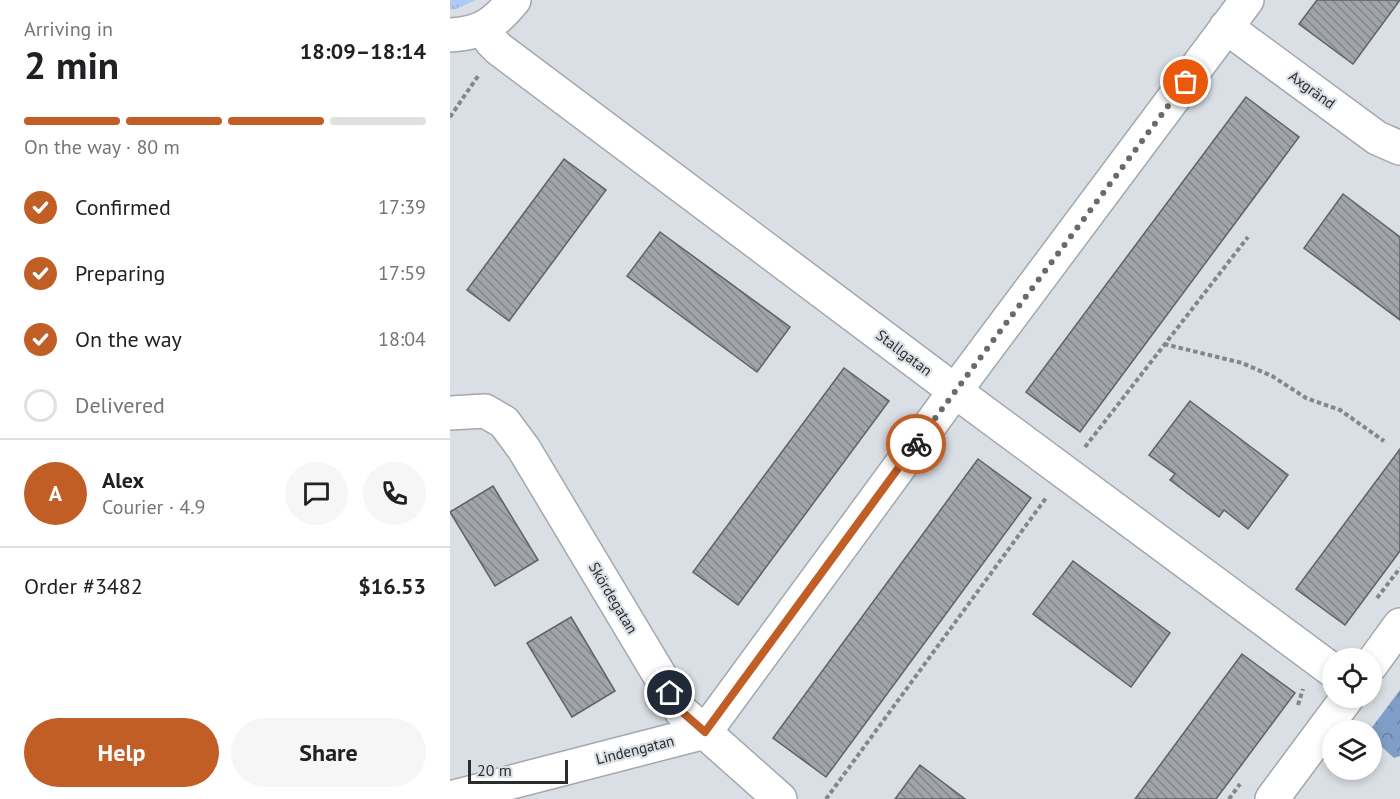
<!DOCTYPE html>
<meta charset="utf-8">
<style>
:root{--surface:#fff;--page:#f6f6f6;--text:#202124;--muted:#757577;--line:#e0e0e0;--accent:#c15e26}
body{margin:0;font-family:"PT Sans",sans-serif;background:var(--page);color:var(--text);height:100vh;display:flex;flex-direction:column;font-size:22px;white-space:nowrap}
*{box-sizing:border-box;margin:0}
p{font-size:20px;color:var(--muted)}
.icon{flex:none;width:33px;height:33px;fill:none;stroke:currentColor;stroke-width:2;stroke-linecap:round;stroke-linejoin:round}
.map{position:relative;flex:1;overflow:hidden}
.panel{display:flex;flex-direction:column;background:var(--surface);width:450px}
.panel>*{flex:none}
.buttons{position:absolute;left:872px;top:648px;display:grid;gap:12px}
.buttons a{display:grid;place-items:center;width:60px;height:60px;border-radius:50%;background:var(--surface);box-shadow:0 3px 9px #0003;font-size:30px}
.scale{position:absolute;left:18px;bottom:15px;width:100px;box-sizing:border-box;padding-left:6px;border:3px solid #2a2c2e;border-top:0;font-size:16px;line-height:21px;white-space:nowrap;color:#2a2c2e;-webkit-text-stroke:4px #dadfe5;paint-order:stroke}
.pin{position:absolute;display:grid;place-items:center;width:51px;height:51px;color:#fff;margin:-26px;border:3px solid #fff;border-radius:50%;box-shadow:0 2px 6px #0007}
.courier{position:absolute;display:grid;place-items:center;width:60px;height:60px;margin:-30px;border:4px solid #c15e26;border-radius:50%;background:#fff;color:#222;box-shadow:0 2px 8px #0007}
.head em{font-style:normal;font-weight:800}
.head div{display:flex;flex-direction:column-reverse}
.head{display:flex;align-items:center;justify-content:space-between;height:102px;padding:0 24px}
h1{font-size:39px;font-weight:800;line-height:45px}
.bar{display:grid;grid-template-columns:repeat(4,1fr);gap:9px 6px;align-content:center;height:72px;padding:0 24px}
.bar i{height:8px;border-radius:4px;background:var(--line)}
.bar .selected{background:var(--accent)}
.bar p{grid-column:span 4}
.line{display:flex;align-items:center;gap:15px;padding:0 24px;border-top:2px solid var(--line)}
.line div{flex:1}
.round{display:grid;place-items:center;flex:none;width:63px;height:63px;border-radius:32px;background:var(--page)}
ol{padding:0 24px;list-style:none}
li{display:flex;align-items:center;gap:18px;height:66px}
li p{margin-inline-start:auto}
li .icon{padding:6px;border-radius:50%;background:var(--accent);color:#fff;stroke-width:4}
li:last-child{color:var(--muted)}
li i{width:33px;height:33px;border:3px solid var(--line);border-radius:50%}
.action{display:flex;gap:12px;margin-top:auto;padding:12px 24px}
.action a{flex:1;height:69px;border-radius:36px;background:var(--accent);color:#fff;font-size:24px;font-weight:800;line-height:69px;text-align:center}
.action a+a{background:var(--page);color:var(--text)}
main{display:flex;flex:1;min-height:0}
.map>svg:first-child{display:block}
.grass{fill:url(#grass-tufts)}
.forest{fill:url(#forest-crowns)}
.building{fill:url(#building-back-hatch);stroke:#5e6267;stroke-width:1.5}
.lines{fill:none;stroke-linecap:round;stroke-linejoin:round}
.minor-casing{stroke:#a3a8ae;stroke-width:36}
.path{stroke:#83868a;stroke-width:4;stroke-dasharray:4.5 3;stroke-linecap:butt}
.minor{stroke:#fff;stroke-width:33}
.done{stroke:#686b6e;stroke-width:6;stroke-dasharray:0 10.8}
.route{stroke:#c15e26;stroke-width:8}
.labels{text-anchor:middle;stroke-width:4.5;stroke-linejoin:round;paint-order:stroke}
.street-label{font-size:15px;fill:#2a2c2e;stroke:#dadfe5}
</style>
<main>
<section class="panel">
<div class="head"><div><h1>2 min</h1><p>Arriving in</p></div><em>18:09–18:14</em></div>
<div class="bar"><i class="selected"></i><i class="selected"></i><i class="selected"></i><i></i><p>On the way · 80 m</p></div>
<ol>
<li><svg class="icon" aria-label="check" viewBox="0 0 24 24"><path d="M5 12l5 5 9-10"/></svg>Confirmed<p>17:39</p></li>
<li><svg class="icon" aria-label="check" viewBox="0 0 24 24"><path d="M5 12l5 5 9-10"/></svg>Preparing<p>17:59</p></li>
<li><svg class="icon" aria-label="check" viewBox="0 0 24 24"><path d="M5 12l5 5 9-10"/></svg>On the way<p>18:04</p></li>
<li><i></i>Delivered</li>
</ol>
<div class="line" style="height:108px"><b class="round" style="background:var(--accent);color:#fff">A</b><div><b>Alex</b><p>Courier · 4.9</p></div><a class="round"><svg class="icon" aria-label="chat" viewBox="0 0 24 24"><path d="M4 5h16v11H9l-5 4z"/></svg></a><a class="round"><svg class="icon" aria-label="phone" viewBox="0 0 24 24"><path d="M5 4h4l2 5-3 2q2 4 5 5l2-3 5 2v4C11 20 4 13 5 4z"/></svg></a></div>
<div class="line" style="height:78px"><div>Order #3482</div><b>$16.53</b></div>
<div class="action"><a>Help</a><a>Share</a></div>
</section>
<div class="map">
<svg width="950" height="799" viewBox="0 0 950 799">
<defs>
<pattern id="grass-tufts" width="24" height="20" patternUnits="userSpaceOnUse" patternTransform="scale(1.5)"><rect width="24" height="20" fill="#afcbf3"/><path d="M3 7l-1-3M5 7V3M7 7l1-3M15 17l-1-3M17 17v-4M19 17l1-3" fill="none" stroke="#97aed1"/></pattern>
<pattern id="forest-crowns" width="20" height="18" patternUnits="userSpaceOnUse" patternTransform="scale(1.5)"><rect width="20" height="18" fill="#7f9dc6"/><path d="M2 6a3 3 0 1 1 6 0M12 15a3 3 0 1 1 6 0" fill="none" stroke="#6880a1"/></pattern>
<pattern id="building-back-hatch" width="6" height="6" patternUnits="userSpaceOnUse" patternTransform="scale(1.5)"><rect width="6" height="6" fill="#a1a5ab"/><path d="M-1 5l2 2M0 0l6 6M5-1l2 2" fill="none" stroke="#83878c"/></pattern>
</defs>
<rect width="100%" height="100%" fill="#dadfe5"/>
<path class="grass" d="M0,0H26L6,9H0Z"/>
<path class="forest" d="M950,690V756L944,758L921,737L920,730Z"/>
<path class="building" d="M867,0H950L903,64L849,24Z
M796,97L849,137L630,432L576,392Z
M114,159L156,190L59,321L17,290Z
M893,194L950,237V320L854,248Z
M210,232L340,327L307,372L177,276Z
M394,368L439,401L288,605L243,572Z
M740,401L838,475L798,529L774,510L769,517L720,480L725,474L699,455Z
M950,449V551L895,625L846,589Z
M528,459L581,498L376,777L323,738Z
M43,486L88,560L45,586L0,512Z
M623,561L720,633L681,687L583,614Z
M121,617L165,691L122,717L77,643Z
M792,654L845,693L766,799H685Z
M470,765L515,799H445Z"/>
<g class="lines">
<g class="minor-casing">
<path id="minor" d="M776,27L927,138L950,148
M34,29L41,41L49,49L505,391L882,670
M0,35C31,34 45,23 64,0
M0,413L35,411L54,422L74,449L231,711L330,799
M921,665L950,625
M0,798L255,732L505,391L797,0
M822,799L897,698"/>
</g>
<path class="path" d="M0,117L28,76
M714,344L792,363L822,376L856,398L890,410L934,441
M635,447L798,237
M927,598L950,568
M848,705L853,689
M376,799L596,498
M779,799L790,784"/>
<use href="#minor" class="minor"/>
</g>
<g class="lines">
<path class="done" d="M466,444L736,82"/>
<path class="route" d="M220,693L231,711L255,732L466,444"/>
</g>
<g class="labels">
<g class="street-label">
<text transform="translate(862 90) rotate(36)" y="5">Axgränd</text>
<text transform="translate(454 353) rotate(37)" y="5">Stallgatan</text>
<text transform="translate(163 598) rotate(59)" y="5">Skördegatan</text>
<text transform="translate(185 750) rotate(-14)" y="5">Lindengatan</text>
</g>
</g>
</svg>
<div class="buttons">
<a><svg class="icon" aria-label="locate" viewBox="0 0 24 24"><circle cx="12" cy="12" r="6"/><path d="M12 2v4M12 18v4M2 12h4M18 12h4"/></svg></a>
<a><svg class="icon" aria-label="layers" viewBox="0 0 24 24"><path d="M12 4l9 5-9 5-9-5zM3 14l9 5 9-5"/></svg></a>
</div>
<div class="scale">20 m</div>
<div class="pin" style="left:736px;top:82px;background:#ea580c"><svg class="icon" aria-label="bag" viewBox="0 0 24 24"><path d="M5 8h14l-1 12H6zM9 8a3 3 0 0 1 6 0"/></svg></div>
<div class="pin" style="left:220px;top:693px;background:#1f2937"><svg class="icon" aria-label="home" viewBox="0 0 24 24"><path d="M3 11l9-7 9 7M6 9v11h12V9"/></svg></div>
<div class="courier" style="left:466px;top:444px"><svg class="icon" aria-label="bike" viewBox="0 0 24 24"><circle cx="6" cy="16" r="4"/><circle cx="18" cy="16" r="4"/><path d="M6 16l4-8h5l3 8M10 8l3 8H6M13 5h3"/></svg></div>
</div>
</main>
